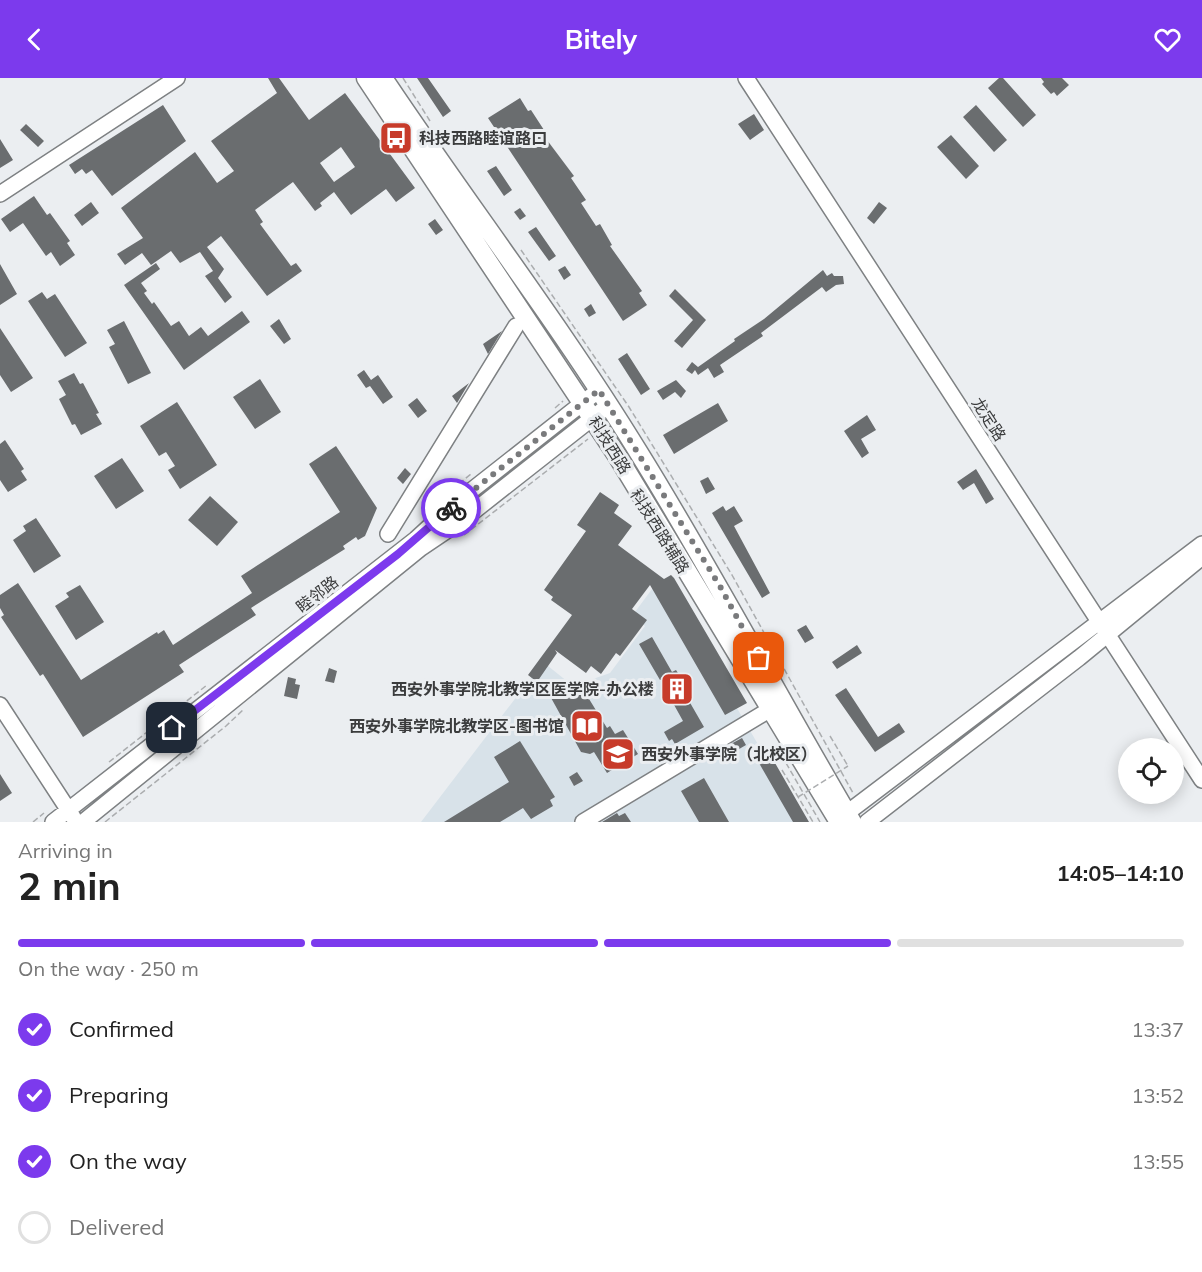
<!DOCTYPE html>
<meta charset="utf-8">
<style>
:root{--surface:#fff;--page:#f2f2f2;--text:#222;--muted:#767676;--line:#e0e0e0;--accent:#7c3aed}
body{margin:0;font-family:Mulish,"Noto Sans SC",sans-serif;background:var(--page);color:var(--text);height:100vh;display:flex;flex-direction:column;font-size:22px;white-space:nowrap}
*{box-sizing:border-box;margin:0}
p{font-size:20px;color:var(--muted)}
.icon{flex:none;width:33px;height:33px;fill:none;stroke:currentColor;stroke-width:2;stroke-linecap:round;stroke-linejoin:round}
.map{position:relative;height:744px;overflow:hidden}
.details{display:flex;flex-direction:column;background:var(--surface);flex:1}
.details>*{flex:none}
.controls{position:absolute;left:1118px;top:660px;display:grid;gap:12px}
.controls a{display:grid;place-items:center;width:66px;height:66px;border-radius:50%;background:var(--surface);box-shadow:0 3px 15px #0003;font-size:30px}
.pin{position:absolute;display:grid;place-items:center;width:51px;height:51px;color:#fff;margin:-26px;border-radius:12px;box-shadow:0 3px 9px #0006}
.courier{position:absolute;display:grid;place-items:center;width:60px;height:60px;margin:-30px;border:4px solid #7c3aed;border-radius:50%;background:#fff;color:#222;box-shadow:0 2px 8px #0007}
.headline em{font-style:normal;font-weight:700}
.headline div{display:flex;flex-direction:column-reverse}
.headline{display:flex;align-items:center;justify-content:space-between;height:102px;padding:0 18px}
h1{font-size:39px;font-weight:700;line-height:45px}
.bar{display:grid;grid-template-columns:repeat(4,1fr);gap:9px 6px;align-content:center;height:72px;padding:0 18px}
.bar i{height:8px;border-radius:4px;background:var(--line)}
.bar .on{background:var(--accent)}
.bar p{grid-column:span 4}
ol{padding:0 18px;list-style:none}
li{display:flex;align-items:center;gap:18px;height:66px}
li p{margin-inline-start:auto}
li .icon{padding:6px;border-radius:50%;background:var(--accent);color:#fff;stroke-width:4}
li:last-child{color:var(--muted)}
li i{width:33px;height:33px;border:3px solid var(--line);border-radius:50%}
header{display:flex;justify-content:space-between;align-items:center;height:78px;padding:0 18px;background:var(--accent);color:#fff;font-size:27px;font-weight:700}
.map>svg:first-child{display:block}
.built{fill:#d8e2e9}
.building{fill:#6a6d6f;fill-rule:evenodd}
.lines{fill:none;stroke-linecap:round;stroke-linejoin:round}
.minor-casing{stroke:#7e8183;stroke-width:18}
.major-casing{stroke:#7e8183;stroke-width:21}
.path{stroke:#abadaf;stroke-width:1.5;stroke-dasharray:6 3;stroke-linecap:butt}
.minor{stroke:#fff;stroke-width:15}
.major{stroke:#fff;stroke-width:18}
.path-bridge{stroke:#abadaf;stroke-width:1.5;stroke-dasharray:6 3;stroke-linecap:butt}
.done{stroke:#797a7c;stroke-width:6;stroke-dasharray:0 10.8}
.route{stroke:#7c3aed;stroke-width:8}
.labels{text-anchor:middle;stroke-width:6;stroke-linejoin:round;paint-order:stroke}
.poi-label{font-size:16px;font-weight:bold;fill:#3b3c3d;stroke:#ebeef1;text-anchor:start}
.street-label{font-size:16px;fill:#3b3c3d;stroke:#ebeef1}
</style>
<header><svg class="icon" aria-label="back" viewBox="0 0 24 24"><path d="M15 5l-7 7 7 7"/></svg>Bitely<svg class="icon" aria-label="heart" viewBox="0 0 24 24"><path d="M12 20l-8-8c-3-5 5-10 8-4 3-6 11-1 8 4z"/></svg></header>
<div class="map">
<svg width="1202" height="744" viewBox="0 0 1202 744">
<rect width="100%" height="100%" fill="#ebeef1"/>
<path class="built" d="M661,499L803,744H421L543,584L573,608L610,595L645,548L632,538Z"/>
<path class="building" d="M268,0H279L309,42L345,15L415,110L396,124L386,111L351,137L334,114L320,125L322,128L315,133L293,104L255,132L263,144L260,146L291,188L296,185L302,193L267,218L221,158L207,169L224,191L218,200L232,219L225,225L205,198L213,193L200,174L180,185L171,173L151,187L142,175L125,187L117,176L143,160L121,130L195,74L217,105L234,93L211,63L277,15ZM341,69L355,89L334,104L320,85Z
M417,0H428L451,33L443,39Z
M999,0H1003L1036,37L1023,49L988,10Z
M1041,0H1062L1069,7L1057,18L1054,14L1051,16L1042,6L1044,4Z
M520,20L528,33L531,32L544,52L541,54L574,98L571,100L586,122L581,125L596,148L600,146L612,167L610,168L642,213L639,215L647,227L623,243L488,40Z
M163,27L186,63L112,118L92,92L86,96L82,91L75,96L69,87Z
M976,27L1007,62L994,74L963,39Z
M754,36L764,52L750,62L738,46Z
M26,46L44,63L38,69L20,52Z
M951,57L979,88L966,101L937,69Z
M0,61L13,82L0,90Z
M496,88L512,112L504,118L487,93Z
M34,118L47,137L50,135L70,163L67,165L75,177L60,188L51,174L46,178L23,145L10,154L1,141Z
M91,124L99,135L82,148L74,137Z
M879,124L887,130L874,146L867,140Z
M520,130L526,138L520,142L514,134Z
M435,141L443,152L436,157L428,146Z
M536,149L556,178L549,183L528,154Z
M156,185L160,191L141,205L147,213L144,215L152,226L154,224L171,248L179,243L189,258L201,249L208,258L242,233L250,244L184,292L124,207Z
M0,186L17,216L0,227Z
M565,188L571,197L564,202L558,192Z
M823,192L827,198L832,195L834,198H843L844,206L836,207L826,214L822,209L761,255L763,258L720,287L724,294L714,300L708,290L698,297L695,292L692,296L686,292L692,284L698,289L735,263L734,261L764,241Z
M675,211L706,242L682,270L674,263L693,242L669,218Z
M42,214L47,221L55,216L87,265L65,279L28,223Z
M591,226L596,235L589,239L584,231Z
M279,241L291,261L284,266L270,248Z
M124,243L151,295L128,306L109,269L115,266L107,252Z
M0,250L33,300L11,314L0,297Z
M502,253L488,276L483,266Z
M627,275L650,311L641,317L618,281Z
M364,292L371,302L378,297L393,319L383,326L370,308L366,310L357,297Z
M74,295L80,306L83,305L99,335L96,336L102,346L81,357L75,346L72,347L59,321L66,317L58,303Z
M260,301L281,334L255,351L233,319Z
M676,302L686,313L681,320L675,314L663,322L657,313Z
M469,305L457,325L452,318Z
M417,320L427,333L418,340L408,327Z
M177,324L217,387L180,411L168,392L175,388L166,374L159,378L140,348Z
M718,325L728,343L674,376L663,357Z
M867,337L876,352L861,361L869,375L862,380L844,353Z
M5,362L24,391L21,393L27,402L8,414L0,402V366Z
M336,368L377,430L365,458L358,462L356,459L343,468L345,471L251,530L256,537L179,587L184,594L83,659L43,596L40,598L1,539L4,537L0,530V517L18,505L81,602L157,554L158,556L164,552L173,567L252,515L241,498L340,434L309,386Z
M122,380L144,413L116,431L94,398Z
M405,390L411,396L403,406L397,400Z
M976,391L994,421L986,426L974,405L963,412L957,404Z
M708,399L715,411L706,416L700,403Z
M600,414L619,427L614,435L632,448L618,467L664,501L671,497L674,500L747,625L725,637L650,507L632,531L647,542L620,578L616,575L601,596L591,588L586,595L555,572L557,575L537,604L528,597L572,537L551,522L553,519L544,512L586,453L577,447Z
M210,418L238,444L217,468L188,442Z
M723,428L726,433L734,428L743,443L734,448L770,515L762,520L712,435Z
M36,440L61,478L34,495L13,462L26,453L23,448Z
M80,507L104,544L76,562L55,528L69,519L66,515Z
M806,547L814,560L805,565L797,552Z
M652,559L672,594L676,592L685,606L681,609L704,649L675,666L672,661L669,663L664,654L683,643L668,616L674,613L666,599L660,602L639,566Z
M857,567L862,575L837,591L832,584Z
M329,590L337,593L334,605L325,603Z
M288,599L296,601L295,606L300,607L297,621L284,618Z
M574,603L578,610L581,608L607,650L610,648L615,656L623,652L638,676L607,695L594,674L590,676L581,674L550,618Z
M846,610L878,659L899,645L905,654L875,674L835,617Z
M742,660L746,667L734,674L729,667Z
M520,663L555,719L550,722L553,728L531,741L523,730L500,744H444L509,704L494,679Z
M771,678L809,744H793L759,685Z
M577,694L583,703L574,708L569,699Z
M0,696L12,715L0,723Z
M704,700L729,744H699L681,713Z
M617,735L619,738L625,735L631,744H602Z"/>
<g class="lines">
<g class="minor-casing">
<path id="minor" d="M746,0L1202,702
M0,116L177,0
M388,456L516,248
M0,627L73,739
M847,735L1202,466
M53,744L416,461L453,427L599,312
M83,744L421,470L464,441L609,327
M583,744L769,632
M867,744L1079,580L1202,479"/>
</g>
<g class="major-casing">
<path id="major" d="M366,0L618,379L839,744
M383,0C467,126 560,246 639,375C714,496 780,622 852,744"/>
</g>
<path class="path" d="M403,0L430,43
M521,172L629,329L732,497L853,715
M555,330L563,323
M438,423L471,396
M464,457L588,361
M830,658L848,688
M109,684L207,607
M786,685L820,744
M782,692L813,744
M33,744L44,735
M105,744L226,648L244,631"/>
<use href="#minor" class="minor"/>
<use href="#major" class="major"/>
<path class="path-bridge" d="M798,719L848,688"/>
</g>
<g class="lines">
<path class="done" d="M451,430L599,312L721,510L759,580"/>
<path class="route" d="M172,650L398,476L451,430"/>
</g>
<defs>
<g id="bus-square" transform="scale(1.725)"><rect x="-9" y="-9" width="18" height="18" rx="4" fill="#c73b2a" stroke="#ebeef1"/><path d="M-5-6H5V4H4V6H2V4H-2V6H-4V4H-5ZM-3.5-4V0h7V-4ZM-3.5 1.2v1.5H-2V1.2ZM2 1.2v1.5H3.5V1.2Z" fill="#fff"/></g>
<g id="building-square" transform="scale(1.725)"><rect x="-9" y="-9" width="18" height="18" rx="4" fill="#c73b2a" stroke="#ebeef1"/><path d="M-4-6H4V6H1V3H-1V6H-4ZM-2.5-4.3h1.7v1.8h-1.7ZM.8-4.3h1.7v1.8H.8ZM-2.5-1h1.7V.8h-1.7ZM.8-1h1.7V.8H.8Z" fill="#fff"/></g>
<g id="library-square" transform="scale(1.725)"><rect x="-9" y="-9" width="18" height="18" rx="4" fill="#c73b2a" stroke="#ebeef1"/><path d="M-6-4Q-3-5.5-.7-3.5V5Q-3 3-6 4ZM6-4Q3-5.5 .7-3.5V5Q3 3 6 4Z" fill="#fff"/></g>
<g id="university-square" transform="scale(1.725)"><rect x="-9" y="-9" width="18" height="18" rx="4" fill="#c73b2a" stroke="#ebeef1"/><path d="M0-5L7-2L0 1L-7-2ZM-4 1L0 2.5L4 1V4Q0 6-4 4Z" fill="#fff"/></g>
</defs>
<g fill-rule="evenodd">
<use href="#bus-square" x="396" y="60"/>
<use href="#building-square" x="677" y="611"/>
<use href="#library-square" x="587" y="648"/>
<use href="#university-square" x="618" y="676"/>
</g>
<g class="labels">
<g class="poi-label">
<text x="419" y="66">科技西路睦谊路口</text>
<text x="654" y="617" text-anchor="end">西安外事学院北教学区医学院-办公楼</text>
<text x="564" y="654" text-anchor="end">西安外事学院北教学区-图书馆</text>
<text x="641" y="682">西安外事学院（北校区）</text>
</g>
<g class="street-label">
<text transform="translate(989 341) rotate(57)" y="6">龙定路</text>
<text transform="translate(610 367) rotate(58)" y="6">科技西路</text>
<text transform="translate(660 453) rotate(58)" y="6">科技西路辅路</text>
<text transform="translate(317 516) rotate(-38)" y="6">睦邻路</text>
</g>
</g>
</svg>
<div class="controls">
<a><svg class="icon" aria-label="locate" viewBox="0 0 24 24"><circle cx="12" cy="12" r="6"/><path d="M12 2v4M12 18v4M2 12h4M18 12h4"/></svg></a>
</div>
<div class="pin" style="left:759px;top:580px;background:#ea580c"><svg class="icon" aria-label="bag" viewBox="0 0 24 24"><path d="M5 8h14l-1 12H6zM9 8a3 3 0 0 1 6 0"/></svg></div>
<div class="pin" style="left:172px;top:650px;background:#1f2937"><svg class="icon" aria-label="home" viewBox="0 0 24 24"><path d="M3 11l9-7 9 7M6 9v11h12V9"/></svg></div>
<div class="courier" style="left:451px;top:430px"><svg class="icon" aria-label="bike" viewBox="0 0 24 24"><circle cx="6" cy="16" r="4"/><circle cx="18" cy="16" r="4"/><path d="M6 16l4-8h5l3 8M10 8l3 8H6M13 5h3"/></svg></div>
</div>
<section class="details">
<div class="headline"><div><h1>2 min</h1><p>Arriving in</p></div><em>14:05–14:10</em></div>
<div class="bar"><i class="on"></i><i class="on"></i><i class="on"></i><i></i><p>On the way · 250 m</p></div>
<ol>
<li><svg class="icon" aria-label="check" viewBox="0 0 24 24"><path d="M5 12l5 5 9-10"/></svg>Confirmed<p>13:37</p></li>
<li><svg class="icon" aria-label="check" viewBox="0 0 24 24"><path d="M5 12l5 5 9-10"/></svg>Preparing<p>13:52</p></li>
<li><svg class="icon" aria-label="check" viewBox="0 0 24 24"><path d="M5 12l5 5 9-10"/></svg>On the way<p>13:55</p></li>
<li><i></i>Delivered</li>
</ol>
</section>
